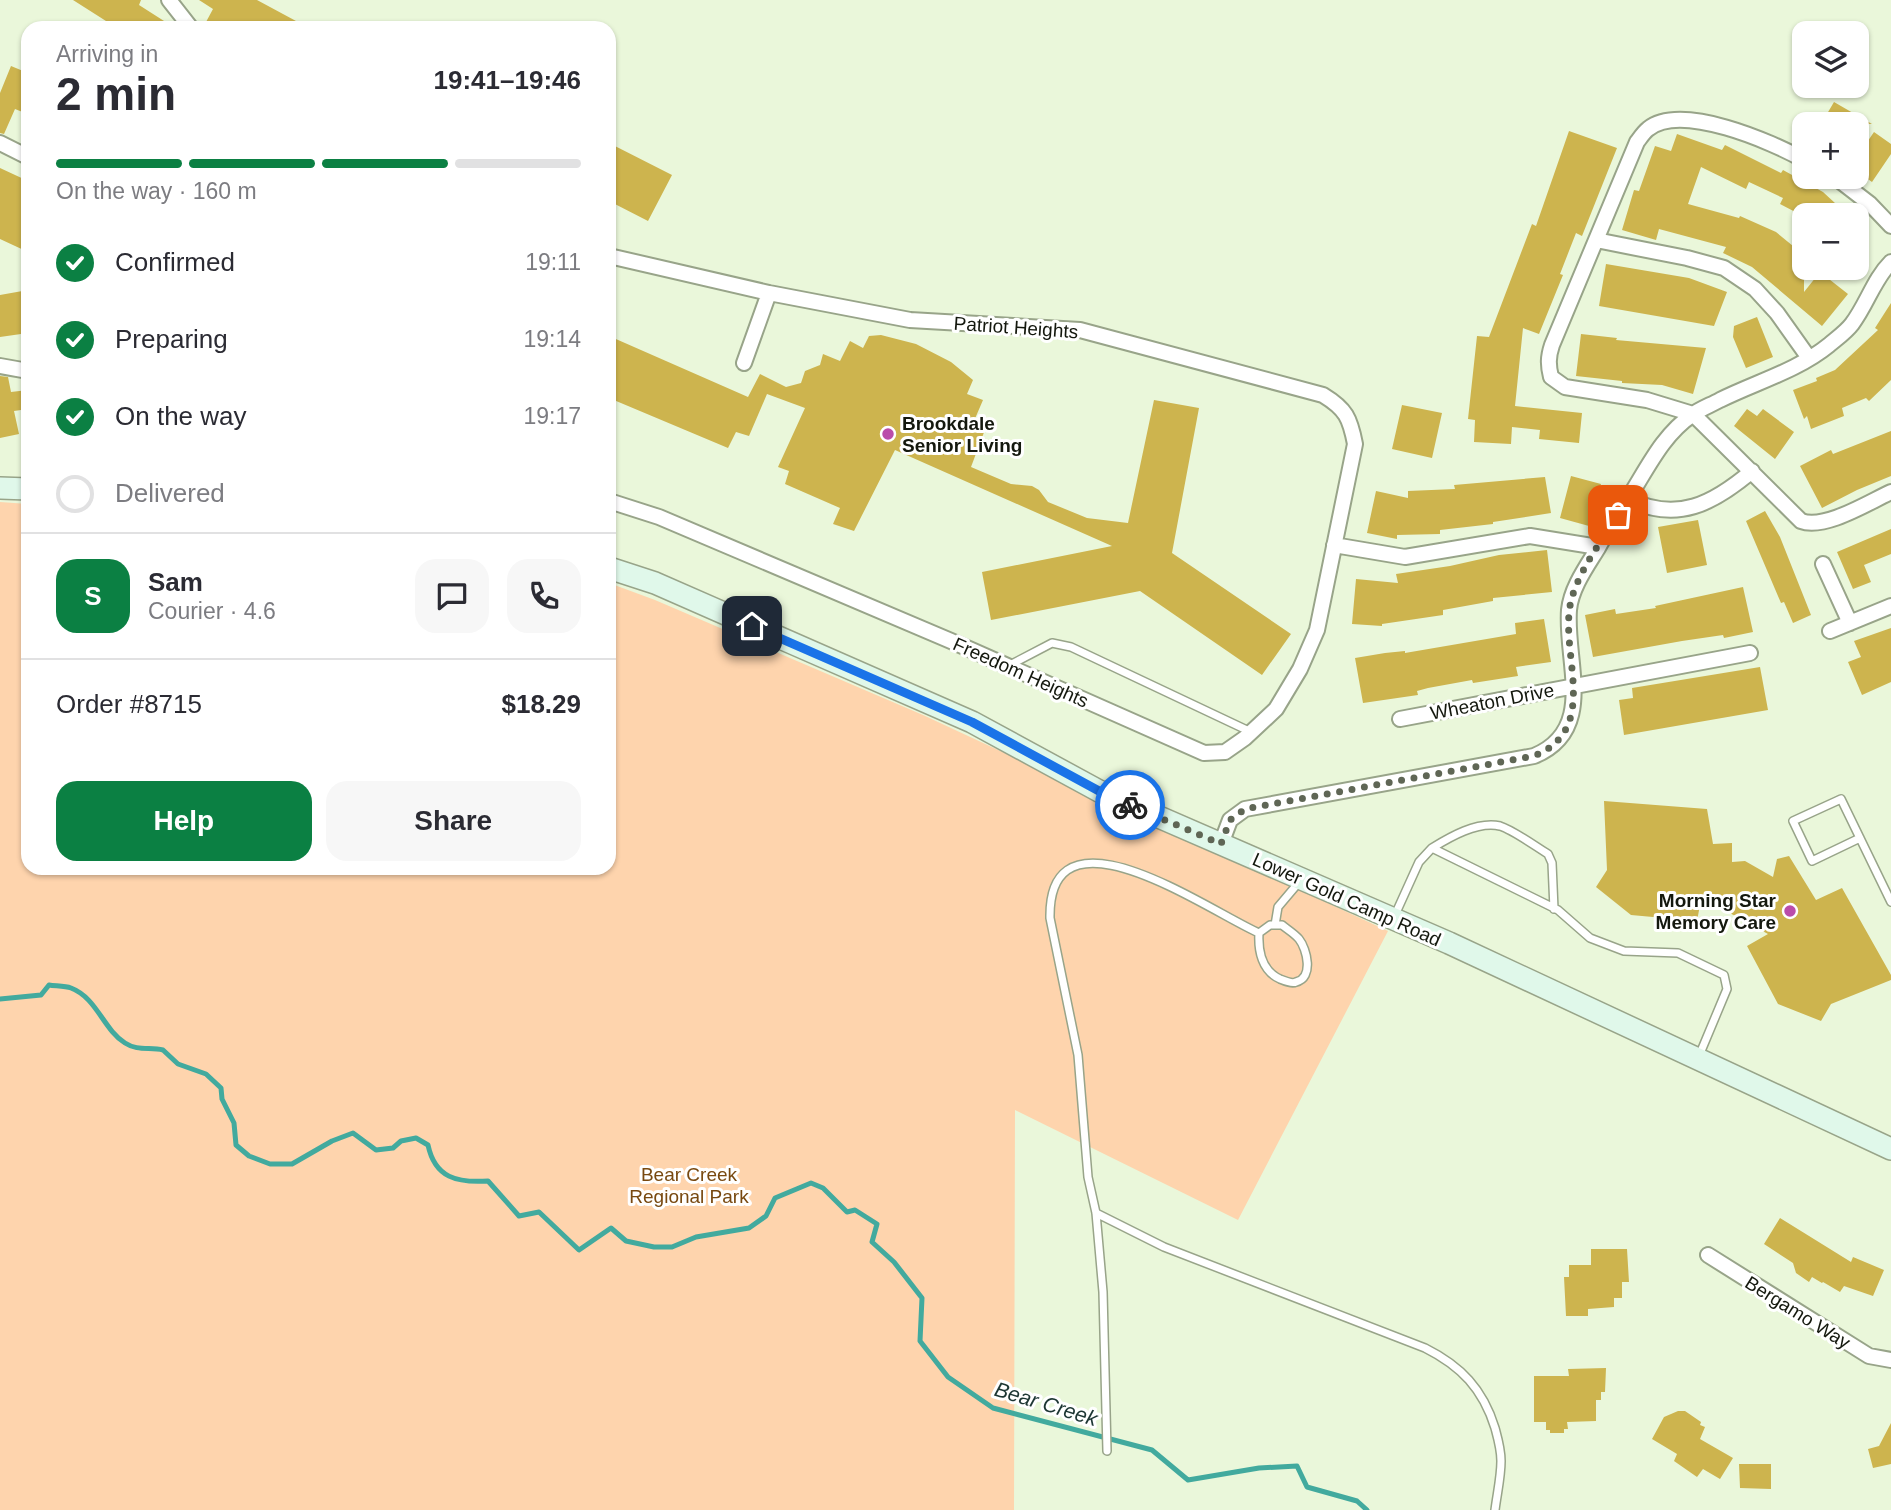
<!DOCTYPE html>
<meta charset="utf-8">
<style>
:root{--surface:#fff;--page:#f7f7f7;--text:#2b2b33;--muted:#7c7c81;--line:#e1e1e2;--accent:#0b8043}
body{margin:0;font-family:Arial,sans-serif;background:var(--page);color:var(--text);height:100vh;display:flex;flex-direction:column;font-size:26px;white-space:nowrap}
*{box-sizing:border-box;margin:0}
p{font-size:23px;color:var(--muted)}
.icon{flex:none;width:38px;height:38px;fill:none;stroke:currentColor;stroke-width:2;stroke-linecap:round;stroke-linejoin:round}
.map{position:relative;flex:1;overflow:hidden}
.side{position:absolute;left:21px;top:21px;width:595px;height:854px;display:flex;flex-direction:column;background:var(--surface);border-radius:21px;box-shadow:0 2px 5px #0004}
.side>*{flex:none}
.fabs{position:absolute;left:1792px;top:21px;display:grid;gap:14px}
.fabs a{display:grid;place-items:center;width:77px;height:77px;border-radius:14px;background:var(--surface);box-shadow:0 2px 5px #0004;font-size:35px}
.pin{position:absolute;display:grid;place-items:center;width:60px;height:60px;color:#fff;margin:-30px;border-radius:14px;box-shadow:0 4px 10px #0006}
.courier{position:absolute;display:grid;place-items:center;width:70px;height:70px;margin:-35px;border:5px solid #1a73e8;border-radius:50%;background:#fff;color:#222;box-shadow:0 2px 9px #0007}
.summary em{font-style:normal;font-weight:700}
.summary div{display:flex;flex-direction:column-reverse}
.summary{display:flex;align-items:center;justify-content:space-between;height:119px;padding:0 35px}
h1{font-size:46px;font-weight:700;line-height:52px}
.bar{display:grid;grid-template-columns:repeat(4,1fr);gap:10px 7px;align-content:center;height:84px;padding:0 35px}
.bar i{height:9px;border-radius:5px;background:var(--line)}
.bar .current{background:var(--accent)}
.bar p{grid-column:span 4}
.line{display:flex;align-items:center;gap:18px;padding:0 35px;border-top:2px solid var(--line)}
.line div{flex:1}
.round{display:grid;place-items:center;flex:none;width:74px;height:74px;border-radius:21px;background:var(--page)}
ol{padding:0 35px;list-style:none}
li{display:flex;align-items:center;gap:21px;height:77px}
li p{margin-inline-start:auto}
li .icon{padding:7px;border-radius:50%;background:var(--accent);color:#fff;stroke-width:4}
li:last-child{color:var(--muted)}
li i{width:38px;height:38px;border:4px solid var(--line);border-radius:50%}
.cta{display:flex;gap:14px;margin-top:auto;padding:14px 35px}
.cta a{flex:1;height:80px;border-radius:21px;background:var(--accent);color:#fff;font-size:28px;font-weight:700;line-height:80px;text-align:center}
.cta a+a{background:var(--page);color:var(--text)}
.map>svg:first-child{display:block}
.green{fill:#fed4ad}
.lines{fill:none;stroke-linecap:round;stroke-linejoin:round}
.stream{stroke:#42aa9e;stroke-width:5}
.building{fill:#cdb44e}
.lane-casing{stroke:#98a489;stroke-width:10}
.street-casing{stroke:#98a489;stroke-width:18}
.secondary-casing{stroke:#98a489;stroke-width:24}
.lane{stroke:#fff;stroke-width:7}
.street{stroke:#fff;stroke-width:14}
.secondary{stroke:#e0f8ea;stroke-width:21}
.done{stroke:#5f6655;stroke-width:7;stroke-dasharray:0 12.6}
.route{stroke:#1a73e8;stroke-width:9}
.poi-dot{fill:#ba4caa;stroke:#fff;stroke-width:2.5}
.labels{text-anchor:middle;stroke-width:6;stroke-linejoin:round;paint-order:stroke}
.street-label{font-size:19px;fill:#14180e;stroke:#fff}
.poi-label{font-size:19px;font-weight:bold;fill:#14180e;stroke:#fff;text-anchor:start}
.park-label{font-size:19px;fill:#784910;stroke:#fff}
.water-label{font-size:21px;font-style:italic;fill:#1d3633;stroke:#fff}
</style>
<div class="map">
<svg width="1891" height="1510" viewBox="0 0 1891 1510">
<rect width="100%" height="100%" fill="#eaf7da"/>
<path class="green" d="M0,502L28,504V868H609V583L655,600L923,715L1388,931L1238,1220L1015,1110L1014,1510H0Z"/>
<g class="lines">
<path class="stream" d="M0,999L41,995L49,985C55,986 65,986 71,988C97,998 103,1029 125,1043C137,1051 150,1047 163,1050L178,1064L206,1074L221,1088L222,1099L234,1123L236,1145L249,1156L270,1164H292L332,1141L353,1133L376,1150L393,1148L401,1141L416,1138L428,1145C435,1178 457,1183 488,1181L519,1216L539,1212L579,1250L611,1228L626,1241L654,1247H672L696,1237L749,1228L766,1216L775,1198L811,1183L823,1188L847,1212L855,1210L877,1224L872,1242L894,1262L922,1298L920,1341L948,1377L993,1408L1152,1450L1188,1480L1259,1468L1297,1466L1307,1487L1357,1501L1367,1510"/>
</g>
<path class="building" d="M73,0H141L139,5L175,28H102L106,21Z
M199,0H257L309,28H217L206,22L213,9Z
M11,66L28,73V105L25,113L15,109L4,134L0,133V93Z
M1834,102L1872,124H1821Z
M1569,131L1617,148L1582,236L1576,233L1560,274L1563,275L1539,334L1523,328L1515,406L1582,413L1579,443L1539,439L1540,430L1512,427L1511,444L1474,442L1475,420L1468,419L1477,336L1489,337L1532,224L1536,226Z
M1874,132L1891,144V154L1872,182L1857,171V157Z
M1677,134L1722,150L1725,145L1781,173L1783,170L1823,192L1848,215H1801L1780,204L1783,198L1749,182L1746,189L1701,167L1688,204L1739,218L1740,216L1776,232L1804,255V292L1820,272L1848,294L1822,326L1752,267L1723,253L1726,247L1659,229L1656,240L1622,230L1634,190L1639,191L1655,146L1671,151Z
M609,143L672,175L648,221L609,201Z
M0,168L28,181V252L0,239Z
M1606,264L1689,278L1727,292L1714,326L1599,306Z
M28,290V333L0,337V295Z
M1891,303V380L1869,401L1866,398L1842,408L1844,416L1811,429L1807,416L1804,419L1793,390L1817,381L1816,378L1835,370L1878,330L1875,328Z
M1757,317L1773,357L1746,368L1733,337L1734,326Z
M1581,334L1617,338L1616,340L1706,348L1693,394L1662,385L1622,383V381L1576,376Z
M881,335L916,344L951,362L973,380L967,394L983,400L974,421L986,427L971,467L1011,484L1032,486L1039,490L1048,502L1087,518L1128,523L1154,400L1199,408L1172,553L1291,634L1262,675L1140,591L991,620L982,572L1112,546L895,450L854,531L833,524L840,508L785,484L789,471L778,467L805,408L767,394L749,436L736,432L728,448L609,398V336L748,397L760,374L786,387L801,383L805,371L820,365L823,354L840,361L850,341L863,348L869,336Z
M0,376L8,377L11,392L28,390V409L14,411L19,434L0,438Z
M1402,405L1442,413L1432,458L1392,449Z
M1747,409L1757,416L1763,409L1794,432L1775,459L1734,426Z
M1891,431V476L1857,490L1822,508L1800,466L1831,450L1833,454Z
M1571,476L1601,484L1589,526L1560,518Z
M1545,477L1551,513L1493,522V524L1440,530V534L1397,535V539L1367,533L1376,491L1408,498V491L1455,489L1454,485Z
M1765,511L1780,537L1811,615L1793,623L1784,602L1781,603L1746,521Z
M1698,520L1707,565L1667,573L1658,527Z
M1891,529V554L1864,565L1871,582L1853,589L1837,552Z
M1547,550L1552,592L1493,598V601L1443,610V615L1382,624V626L1352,624L1356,579L1398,583L1396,574L1450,566L1499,555Z
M1743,587L1753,632L1724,638L1723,635L1682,641L1593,657L1585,615L1615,609L1616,614L1656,608L1655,606Z
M1544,619L1551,662L1516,667L1518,676L1473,683L1472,680L1428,688L1417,691L1418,695L1363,703L1355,658L1385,653L1405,651V653L1516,634L1515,623Z
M1891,628V682L1862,695L1848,662L1861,657L1854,641Z
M1760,667L1768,710L1624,735L1619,700L1633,698L1632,688Z
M1604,801L1707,809L1713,844L1732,843V862L1745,861L1773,877L1777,859L1789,856L1816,900L1842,888L1891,975V980L1831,1004L1821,1021L1778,1004L1747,946L1768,934L1717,906L1700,905L1697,921L1631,915L1596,887L1607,870Z
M1780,1218L1851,1262L1853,1257L1884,1270L1873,1296L1844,1286L1840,1292L1823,1282L1822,1283L1812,1277L1809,1282L1796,1273L1793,1263L1764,1244Z
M1591,1249H1627L1629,1282H1622V1298H1614V1307L1588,1309V1316H1566L1564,1277H1569V1265H1591Z
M1606,1368L1605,1392H1601V1400H1596V1421L1567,1422L1568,1429H1564V1433H1550V1430H1546V1422H1534V1376H1569L1568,1369Z
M1678,1411H1685L1701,1422L1700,1425L1705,1427L1700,1439L1733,1458L1720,1479L1703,1469L1697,1477L1674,1461L1677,1454L1652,1439L1664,1417Z
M1891,1423V1464L1873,1468L1868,1449L1879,1446Z
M1739,1464H1771V1489L1740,1488Z"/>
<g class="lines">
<g class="lane-casing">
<path id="lane" d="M1008,666L1052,643L1071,647L1251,732
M1860,838L1812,861L1793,821L1841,799L1891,902
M1432,848C1450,837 1477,821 1500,826C1513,830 1535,846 1548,854L1552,863L1554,909
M1395,915L1419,862L1432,848L1558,910L1590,938L1624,951L1678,953L1724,975L1727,989L1699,1056
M1275,925L1278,907L1300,881
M1096,1213L1164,1247L1425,1348C1461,1366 1483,1389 1495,1428C1498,1439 1501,1449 1501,1461C1501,1477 1497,1494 1495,1510
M1107,1451L1103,1292L1096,1213L1088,1177L1078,1055L1050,918C1048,796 1212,913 1259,933L1270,925H1282C1287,929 1295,934 1299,939C1307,949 1314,978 1296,982C1292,984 1285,981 1280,979C1262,971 1258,951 1259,933"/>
</g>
<g class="street-casing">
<path id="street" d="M169,0L191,28
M0,143L28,157
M1804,160C1772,142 1681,102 1648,129C1644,132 1640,138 1637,142L1552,345C1548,357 1548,365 1551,377L1565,387L1647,400L1693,414L1801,521C1825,530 1869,502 1891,492
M1835,177L1870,204L1891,226
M1596,240L1687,258L1724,268L1755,289L1777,313L1809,358
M609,256L769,293L910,320L1080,330L1323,395C1346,409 1350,418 1355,444L1317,630L1300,669L1276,709L1245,738L1225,752L1204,753L951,641L659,517L609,501
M744,363L769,293
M0,366L28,371
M1628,499C1677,523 1713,504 1752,471
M1334,545L1405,557L1530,536L1598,547
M1823,564L1850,623
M1830,631L1891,606
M1400,719L1750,653
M1221,844L1230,820L1245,809L1534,756C1597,730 1565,662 1569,610C1571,588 1587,566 1598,548C1608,529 1620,512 1631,494C1649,465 1664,434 1692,415C1700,409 1711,405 1720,400C1756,382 1797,371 1829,345C1836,339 1846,332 1852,324C1867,304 1874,279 1891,262
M1708,1255L1869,1356L1891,1360"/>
</g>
<g class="secondary-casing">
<path id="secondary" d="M0,488L28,489
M609,568L655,583L972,722L1099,791L1449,943L1891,1149"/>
</g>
<use href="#lane" class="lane"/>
<use href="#street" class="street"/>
<use href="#secondary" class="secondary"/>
</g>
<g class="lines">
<path class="done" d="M1130,805L1221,844L1230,820L1245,809L1534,756C1600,729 1561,658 1570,606C1575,576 1602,540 1618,515"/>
<path class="route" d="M752,626L972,722L1099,791L1130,805"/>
</g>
<g class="poi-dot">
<circle cx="888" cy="434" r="7"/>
<circle cx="1790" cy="911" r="7"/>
</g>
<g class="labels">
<g class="street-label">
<text transform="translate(1016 327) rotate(4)" y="7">Patriot Heights</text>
<text transform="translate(1021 672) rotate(24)" y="7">Freedom Heights</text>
<text transform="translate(1492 701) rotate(-11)" y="7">Wheaton Drive</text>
<text transform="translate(1347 899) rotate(24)" y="7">Lower Gold Camp Road</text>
<text transform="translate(1798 1312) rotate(32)" y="7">Bergamo Way</text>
</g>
<g class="poi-label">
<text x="902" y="430">Brookdale<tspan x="902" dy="22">Senior Living</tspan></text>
<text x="1776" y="907" text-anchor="end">Morning Star<tspan x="1776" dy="22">Memory Care</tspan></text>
</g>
<g class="park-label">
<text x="689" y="1181">Bear Creek<tspan x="689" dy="22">Regional Park</tspan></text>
</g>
<g class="water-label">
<text transform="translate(1046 1404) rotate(17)" y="7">Bear Creek</text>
</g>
</g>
</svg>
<div class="fabs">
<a><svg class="icon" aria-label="layers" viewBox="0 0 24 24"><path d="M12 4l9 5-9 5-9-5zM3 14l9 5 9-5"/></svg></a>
<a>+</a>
<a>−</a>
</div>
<div class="pin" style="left:1618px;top:515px;background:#ea580c"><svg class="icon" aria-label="bag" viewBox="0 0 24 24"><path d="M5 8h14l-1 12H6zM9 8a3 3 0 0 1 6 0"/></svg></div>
<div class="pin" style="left:752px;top:626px;background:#1f2937"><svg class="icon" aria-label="home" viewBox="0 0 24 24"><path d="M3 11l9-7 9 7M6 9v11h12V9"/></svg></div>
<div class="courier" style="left:1130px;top:805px"><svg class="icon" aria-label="bike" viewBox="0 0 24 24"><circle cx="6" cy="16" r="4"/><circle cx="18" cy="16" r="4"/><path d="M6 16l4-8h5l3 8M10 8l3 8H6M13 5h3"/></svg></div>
<section class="side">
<div class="summary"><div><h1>2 min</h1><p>Arriving in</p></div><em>19:41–19:46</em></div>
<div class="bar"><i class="current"></i><i class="current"></i><i class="current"></i><i></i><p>On the way · 160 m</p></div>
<ol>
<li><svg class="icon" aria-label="check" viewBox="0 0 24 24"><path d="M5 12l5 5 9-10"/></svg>Confirmed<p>19:11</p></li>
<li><svg class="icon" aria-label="check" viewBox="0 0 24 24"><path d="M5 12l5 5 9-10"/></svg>Preparing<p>19:14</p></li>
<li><svg class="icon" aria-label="check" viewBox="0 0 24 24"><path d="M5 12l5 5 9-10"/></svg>On the way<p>19:17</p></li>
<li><i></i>Delivered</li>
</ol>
<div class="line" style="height:126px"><b class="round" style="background:var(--accent);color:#fff">S</b><div><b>Sam</b><p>Courier · 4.6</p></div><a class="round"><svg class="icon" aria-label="chat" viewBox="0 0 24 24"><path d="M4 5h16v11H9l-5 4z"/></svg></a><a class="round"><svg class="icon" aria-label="phone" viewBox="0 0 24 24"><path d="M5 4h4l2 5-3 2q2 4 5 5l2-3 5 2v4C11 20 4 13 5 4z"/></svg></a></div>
<div class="line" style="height:91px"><div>Order #8715</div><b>$18.29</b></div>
<div class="cta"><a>Help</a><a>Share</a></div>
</section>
</div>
